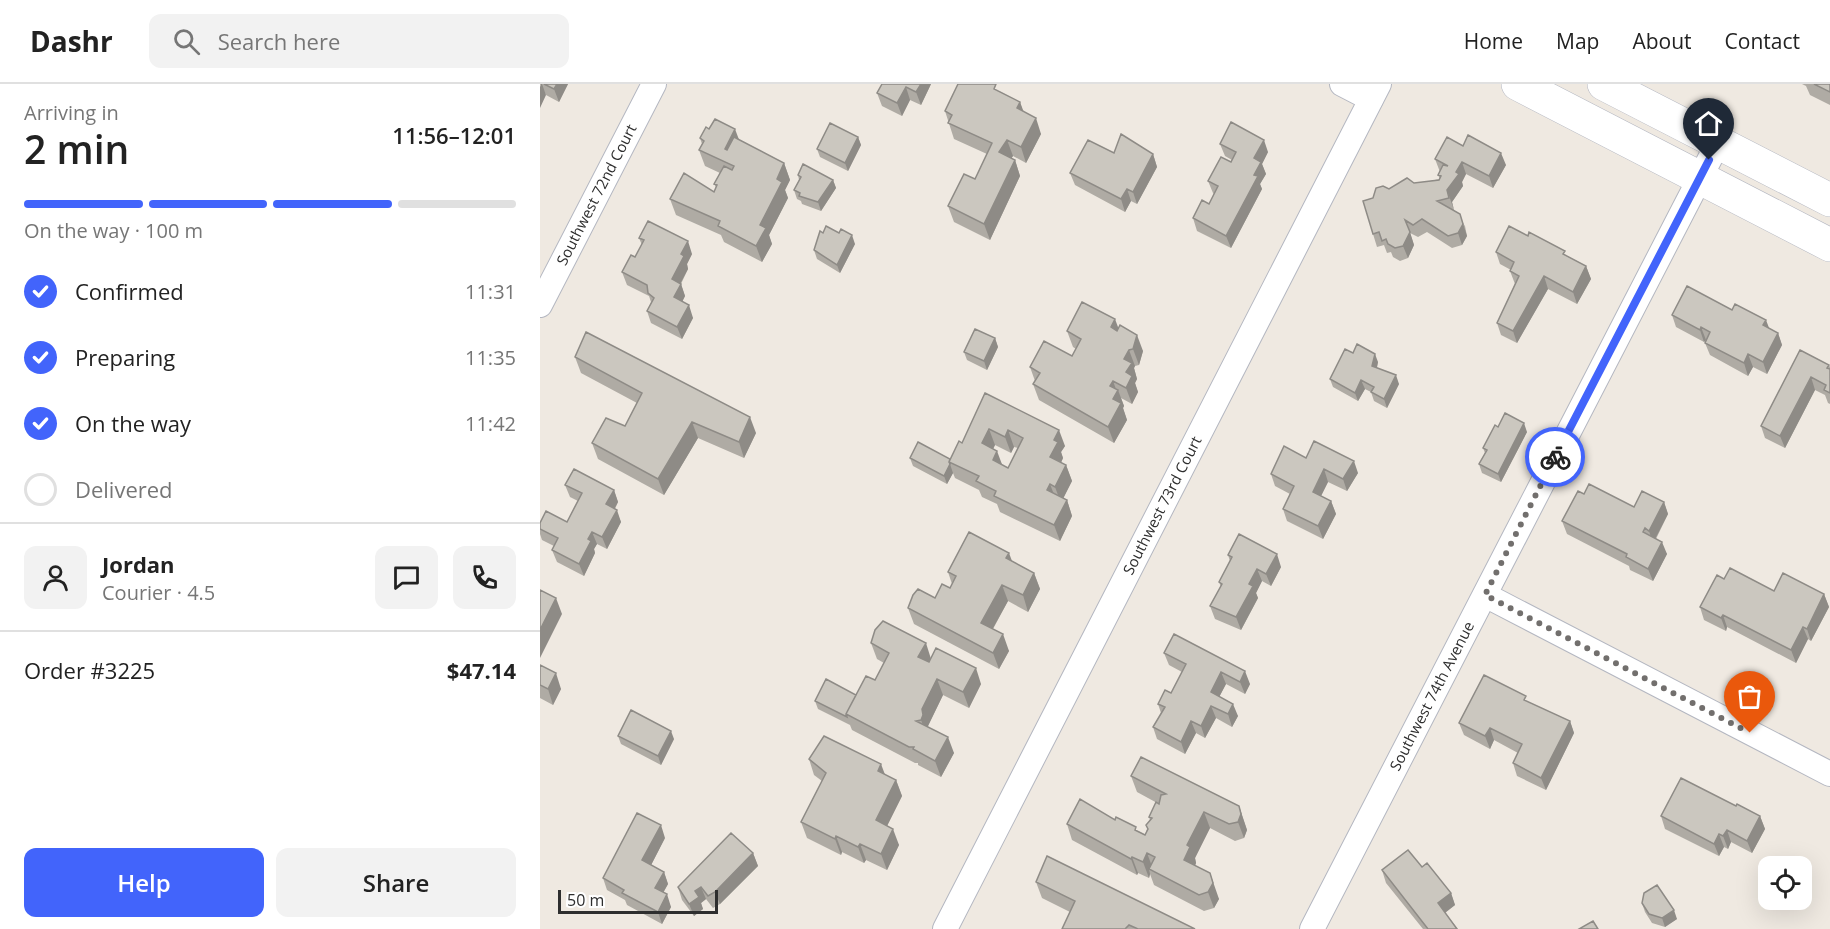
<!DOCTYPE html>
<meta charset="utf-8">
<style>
:root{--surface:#fff;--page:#f2f2f2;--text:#222;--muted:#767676;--line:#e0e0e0;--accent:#4264fb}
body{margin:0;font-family:"Open Sans",sans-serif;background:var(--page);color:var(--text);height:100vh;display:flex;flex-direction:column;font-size:22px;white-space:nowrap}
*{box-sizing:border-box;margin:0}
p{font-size:20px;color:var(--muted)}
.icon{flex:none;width:33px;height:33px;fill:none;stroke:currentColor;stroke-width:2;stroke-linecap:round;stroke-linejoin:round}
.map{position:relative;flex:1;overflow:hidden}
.sheet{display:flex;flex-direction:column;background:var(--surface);width:540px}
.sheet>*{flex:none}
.controls{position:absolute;left:1218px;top:772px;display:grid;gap:12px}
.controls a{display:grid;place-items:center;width:54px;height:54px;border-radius:12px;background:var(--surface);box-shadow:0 6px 24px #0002;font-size:30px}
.scale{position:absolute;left:18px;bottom:15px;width:160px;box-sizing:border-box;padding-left:6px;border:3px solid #2e2e2e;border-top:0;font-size:16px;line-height:21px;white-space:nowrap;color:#2e2e2e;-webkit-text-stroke:4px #fff;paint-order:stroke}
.pin{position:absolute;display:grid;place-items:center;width:51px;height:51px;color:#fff;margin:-62px -26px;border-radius:50% 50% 50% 0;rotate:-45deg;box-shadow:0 0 6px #0007}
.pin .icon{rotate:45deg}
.courier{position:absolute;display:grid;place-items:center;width:60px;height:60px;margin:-30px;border:4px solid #4264fb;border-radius:50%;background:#fff;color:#222;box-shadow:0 2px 8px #0007}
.headline em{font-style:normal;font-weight:600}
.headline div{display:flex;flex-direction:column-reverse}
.headline{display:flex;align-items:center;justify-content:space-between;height:102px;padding:0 24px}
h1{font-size:39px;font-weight:600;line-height:45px}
.bar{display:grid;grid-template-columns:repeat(4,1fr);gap:9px 6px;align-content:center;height:72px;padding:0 24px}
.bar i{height:8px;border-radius:4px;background:var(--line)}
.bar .on{background:var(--accent)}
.bar p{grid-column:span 4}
.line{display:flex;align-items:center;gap:15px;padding:0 24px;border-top:2px solid var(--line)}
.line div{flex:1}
.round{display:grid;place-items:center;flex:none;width:63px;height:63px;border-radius:12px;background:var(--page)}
ol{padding:0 24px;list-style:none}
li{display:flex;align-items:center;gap:18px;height:66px}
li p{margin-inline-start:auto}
li .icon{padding:6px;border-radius:50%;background:var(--accent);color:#fff;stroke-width:4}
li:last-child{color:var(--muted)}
li i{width:33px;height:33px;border:3px solid var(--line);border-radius:50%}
.button{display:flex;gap:12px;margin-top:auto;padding:12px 24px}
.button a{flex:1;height:69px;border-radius:12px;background:var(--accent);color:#fff;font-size:24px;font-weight:600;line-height:69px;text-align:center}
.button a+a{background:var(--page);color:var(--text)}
header{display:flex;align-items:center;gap:36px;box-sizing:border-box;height:84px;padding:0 30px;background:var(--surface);border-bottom:2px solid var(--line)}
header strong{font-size:28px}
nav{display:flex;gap:33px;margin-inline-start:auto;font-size:21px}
.search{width:420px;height:54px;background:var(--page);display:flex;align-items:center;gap:15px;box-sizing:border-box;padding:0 21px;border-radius:12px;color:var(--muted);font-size:22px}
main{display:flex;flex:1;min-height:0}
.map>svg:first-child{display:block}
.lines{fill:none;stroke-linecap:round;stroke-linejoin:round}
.street-casing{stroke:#b4b7c1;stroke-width:26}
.secondary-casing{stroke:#b4b7c1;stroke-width:34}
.street{stroke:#fff;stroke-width:24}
.secondary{stroke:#fff;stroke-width:33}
.wall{fill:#afaba4;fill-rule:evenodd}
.shaded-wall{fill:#8e8b86}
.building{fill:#cbc7bf;stroke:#8e8b86;stroke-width:1.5;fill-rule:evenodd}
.done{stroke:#726f6d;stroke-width:6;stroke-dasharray:0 10.8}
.route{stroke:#4264fb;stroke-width:8}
.labels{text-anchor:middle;stroke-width:6;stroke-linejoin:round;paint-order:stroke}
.street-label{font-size:15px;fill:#2e2e2e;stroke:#fff}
</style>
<header>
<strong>Dashr</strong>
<div class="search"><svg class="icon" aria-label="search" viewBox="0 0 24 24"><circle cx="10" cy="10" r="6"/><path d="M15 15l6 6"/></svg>Search here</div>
<nav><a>Home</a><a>Map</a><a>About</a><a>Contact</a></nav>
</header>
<main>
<section class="sheet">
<div class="headline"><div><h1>2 min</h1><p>Arriving in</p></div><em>11:56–12:01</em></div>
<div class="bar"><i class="on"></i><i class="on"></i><i class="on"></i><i></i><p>On the way · 100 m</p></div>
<ol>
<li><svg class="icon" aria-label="check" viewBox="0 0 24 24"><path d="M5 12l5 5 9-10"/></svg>Confirmed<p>11:31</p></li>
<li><svg class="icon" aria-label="check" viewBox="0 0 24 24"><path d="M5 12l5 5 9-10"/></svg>Preparing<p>11:35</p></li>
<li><svg class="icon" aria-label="check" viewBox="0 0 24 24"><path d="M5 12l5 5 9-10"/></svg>On the way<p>11:42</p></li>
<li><i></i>Delivered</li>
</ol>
<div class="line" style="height:108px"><a class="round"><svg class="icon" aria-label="person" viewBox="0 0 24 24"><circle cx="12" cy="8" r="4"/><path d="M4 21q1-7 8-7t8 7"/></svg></a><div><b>Jordan</b><p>Courier · 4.5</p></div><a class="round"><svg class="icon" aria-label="chat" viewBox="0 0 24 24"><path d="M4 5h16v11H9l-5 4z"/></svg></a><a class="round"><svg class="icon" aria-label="phone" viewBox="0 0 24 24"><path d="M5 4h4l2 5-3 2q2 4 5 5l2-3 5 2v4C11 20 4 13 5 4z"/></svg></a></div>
<div class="line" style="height:78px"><div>Order #3225</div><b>$47.14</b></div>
<div class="button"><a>Help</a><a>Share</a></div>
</section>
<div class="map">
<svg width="1290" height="845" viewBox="0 0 1290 845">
<rect width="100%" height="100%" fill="#efe9e1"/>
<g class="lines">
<g class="street-casing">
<g id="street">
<path d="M802,0L831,15"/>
<path id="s1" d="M0,221L114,0"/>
<path d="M945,511L1290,690"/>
<path id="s2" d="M405,845L839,0"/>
<path id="s3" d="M772,845L1178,59"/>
</g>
</g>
<g class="secondary-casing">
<path id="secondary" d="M978,0L1290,161
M1064,0L1290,116"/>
</g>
<use href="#street" class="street"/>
<use href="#secondary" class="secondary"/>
</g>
<path class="wall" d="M0,0H28L19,18L6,11Z
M342,0H391L381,21L370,16L362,32L342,22L337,9Z
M1262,0H1290V21L1270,11L1266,2Z
M459,7L480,18L483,28L501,50L486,79L473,72L471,74L475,76L480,92L450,156L414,138L408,122L435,95L447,70L414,55L405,27Z
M169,45L199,56L244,79L250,96L245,106L248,114L229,151L232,160L222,178L184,158L181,151L136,131L130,115L174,108L176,103L174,100L180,89L165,82L159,66L162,60L160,54Z
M318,53L321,61L308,87L280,73L277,65Z
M680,60L728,68L722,80L726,90L720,100L722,105L691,164L657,147L653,134L669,120L674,110L673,109L668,97L691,78L692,76L685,72Z
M923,62L966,81L953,104L926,90L922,98L923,102L912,118L914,126L925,142L927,152L922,161L912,164L887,148L878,153L870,149L874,161L868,174L860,177L853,173L851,168L847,169L844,161L837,163L833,150V114L849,105L900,95L898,91L900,88L895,75Z
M574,69L613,70L617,83L597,120L591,117L585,128L535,101L530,89Z
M258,91L293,96L296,104L281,127L262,120L261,117L257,115L254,106L259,96Z
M283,149L315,160L300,189L277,175L274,166Z
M99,154L152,170L147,180L148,185L141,200L145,212L142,218L153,234L142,255L111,239L107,227L111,218L109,212L87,201L82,188L95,173L102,161Z
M956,168L1027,172L1046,182L1051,195L1037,220L1008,205L977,259L961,251L957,239L975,200L970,187L971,186L960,180Z
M1192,226L1238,249L1242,261L1227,290L1213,283L1208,292L1170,271L1165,259L1166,256L1164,258L1136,243L1132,231Z
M578,244L603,267L599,281L595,282L594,284L597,295L595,299L598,308L592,320L581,314L584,322L583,324L587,336L574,359L499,316L493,300L495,297L490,283L532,272L536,265L533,263L527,247Z
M455,254L458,263L447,286L427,276L424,268Z
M1260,266L1289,281L1290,283V320L1288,319L1285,311L1275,306L1245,364L1225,354L1221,342Z
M813,269L838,278L837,284L859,300L847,324L834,317L831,308L825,305L818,317L793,303L790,295Z
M35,273L216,349L204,374L158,354L124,411L58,375L52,359L85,342L97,319L41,289Z
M445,309L525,362L521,368L523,374L521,379L526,381L532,397L523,414L527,416L532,432L520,457L460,428L457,420L442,413L439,406L415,394L413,389L407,400L373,382L370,374L410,375L422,359ZM455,361L471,369L474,363L478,364L468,384L462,381L453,365Z
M958,343L987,348L961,398L942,389L939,380L945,369L943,364Z
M766,374L818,389L807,407L788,398L781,412L791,417L796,430L783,455L747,437L743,425L750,410L735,402L731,390Z
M25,401L74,406L78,418L75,425L81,438L67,465L57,460L54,465L55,469L44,492L17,478L12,466L14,462L2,456L0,450V439L27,438L38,417L30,413Z
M1124,418L1128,430L1116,455L1127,470L1113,497L1090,486L1089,482L1027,450L1022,437Z
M688,471L741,483L731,502L722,497L716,509L718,514L701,546L675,535L670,522L681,503L679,498L690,477Z
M472,477L494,489L500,505L488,528L468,517L453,545L469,567L459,585L374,540L368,524L395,514L410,504L412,500L408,488Z
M1184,495L1234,507L1284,510L1289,523L1271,557L1268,555L1256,579L1187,543L1186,547L1164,536L1160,523Z
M634,550L710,600L705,610L686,600L679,613L698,632L692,643L676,634L665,654L656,649L645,670L617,655L613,643L621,629L618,620L631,609L642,588L629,581L624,569Z
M331,559L391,574L441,600L429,624L403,611L388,642V643L414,669L401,693L378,681V679H375L312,646L310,641L278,625L275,617L316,611L335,596L344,579L337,575Z
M0,581L21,605L13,621L0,614Z
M988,618L1030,637L1034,649L1006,706L977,692L973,679L978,669L954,656L950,665L924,651L919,639Z
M78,652L134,655L121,681L81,660Z
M269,675L345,691L356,696L362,712L347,742L359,761L347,786L326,776L324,779L302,768L301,771L267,754L261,738L282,697L274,691Z
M591,692L699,722L707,746L704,754L695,757L670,744L655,774L656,779L655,782L679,815L674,824L664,827L614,801L610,790L609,794L598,789L597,791L532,756L527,740L598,747L605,751L610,736L609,733L619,720L597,708Z
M1196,722L1220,732L1225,745L1212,769L1191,758L1188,765L1184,763L1179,772L1125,745L1121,732Z
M125,754L111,781L124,788L128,800L123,809L131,823L122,840L87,821L85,816L67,806L63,794Z
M213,769L218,782L180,820L173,824L166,815L161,819L163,825L154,832L142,816L138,803Z
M882,783L911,809L915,821L905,829L918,845H883L846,799L842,786Z
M496,798L655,845H522L530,828L502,814Z
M1102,819L1137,835L1125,843L1112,839L1105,828Z"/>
<path class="shaded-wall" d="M1,0H2L6,11L0,24V3Z
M17,0H28L19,18L14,5Z
M381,0H391L381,21L376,8Z
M366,3L370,16L362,32L357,19Z
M480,18L486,34L477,24Z
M496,34L501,50L486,79L481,63Z
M195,45L201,61L191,81L185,65Z
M318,53L321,61L308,87L305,79Z
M467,56L473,72L465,84L459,68Z
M724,56L728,68L722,80L726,90L720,100L722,105L691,164L686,152L714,74Z
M961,69L966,81L953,104L949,92Z
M613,70L617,83L597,120L593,108Z
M475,76L480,92L450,156L444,140Z
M922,78L926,90L922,98L923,102L912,118L914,126L907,106Z
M244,79L250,96L245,106L248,114L229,151L232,160L222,178L216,162L220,141L237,95Z
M293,96L296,104L281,127L278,118Z
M587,105L591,117L585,128L581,115Z
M920,130L927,152L922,161L918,149Z
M870,148L874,161L868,174L863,162Z
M312,151L315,160L300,189L297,181Z
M148,157L152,170L147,180L148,185L139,202L141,200L145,212L138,226L134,213L132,195L141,170Z
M1046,182L1051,195L1037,220L1033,208Z
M1004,192L1008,205L977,259L973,247Z
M149,221L153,234L142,255L137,243Z
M575,235L581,251L571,243Z
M1226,236L1231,249L1223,241Z
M1161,243L1166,256L1164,258L1160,246Z
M1238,249L1242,261L1227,290L1223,278Z
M597,251L603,267L599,281L593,265Z
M455,254L458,263L447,286L444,277Z
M589,266L595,282L594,284L597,295L595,299L598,308L592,320L586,304V288L584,275Z
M835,270L838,278L835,291L832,282Z
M1208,270L1213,283L1208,292L1204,279Z
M856,291L859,300L847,324L844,315Z
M1271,293L1275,306L1245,364L1240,352Z
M821,296L825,305L818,317L815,309Z
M573,297L577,308L578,306L584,322L583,324L587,336L574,359L568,343L573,315L570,302Z
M210,333L216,349L204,374L199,358Z
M152,338L158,354L124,411L118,395Z
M984,339L987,348L961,398L958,390Z
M449,345L455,361L448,375L442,359Z
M468,346L474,363L471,369L465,353Z
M519,346L525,362L521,368L523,374L516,389L510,373L514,356Z
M457,367L463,383L453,376Z
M814,377L818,389L807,407L803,395Z
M410,380L413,389L407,400L404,392Z
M526,381L532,397L521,419L515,403Z
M784,385L788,398L777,420L773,408Z
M510,400L516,416L507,406Z
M74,406L78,418L70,433L66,420Z
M527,416L532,432L520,457L514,441Z
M791,417L796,430L783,455L778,442Z
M1124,418L1128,430L1113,459L1109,447Z
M77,426L81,438L67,465L62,453Z
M52,448L57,460L54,465L55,469L44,492L39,480L48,455Z
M1122,458L1127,470L1113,497L1108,485Z
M469,469L475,485L466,474Z
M737,470L741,483L731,502L726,490Z
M717,485L722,497L716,509L718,514L701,546L696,533L709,500Z
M494,489L500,505L488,528L483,511Z
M462,501L468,517L447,555L441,539Z
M1284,510L1289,523L1271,557L1267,545Z
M16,514L22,530L0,574V546Z
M1183,531L1187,543L1186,547L1181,534Z
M1263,543L1268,555L1256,579L1251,566Z
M463,550L469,567L459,585L453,569Z
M386,559L391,575L384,589L378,573Z
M436,584L441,600L429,624L423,608Z
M705,587L710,600L705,610L700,598Z
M681,588L686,600L675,621L671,608Z
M16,589L21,605L13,621L8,605Z
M397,595L403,611L388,642L389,647L387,652L381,636L382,625Z
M693,620L698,632L692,643L688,630Z
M671,622L676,634L665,654L661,642Z
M651,637L656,649L645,670L641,658Z
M1030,637L1034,649L1006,706L1001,694Z
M950,644L954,656L950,665L945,652Z
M131,647L134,655L121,681L118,672Z
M408,653L414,669L401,693L395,677Z
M341,680L347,696L338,687Z
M356,696L362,712L342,752L336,736Z
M699,722L707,746L704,754L698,738Z
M664,728L670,744L655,774L656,779L650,792L644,776L647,761Z
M1220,732L1225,745L1212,769L1207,757Z
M121,741L125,754L107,789L102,776Z
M353,745L359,761L347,786L341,770Z
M1187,746L1191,758L1188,765L1183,752Z
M1179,750L1184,763L1179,772L1174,760Z
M296,752L302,768L301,771L295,755Z
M320,760L326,776L324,779L318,763Z
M213,769L218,782L180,820L175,808Z
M607,769L613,785H609L610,790L609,794L603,778Z
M592,773L598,789L597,791L591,775Z
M124,788L128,800L119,816L115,804Z
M670,789L679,815L674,824L668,808Z
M161,803L166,815L161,819L163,825L154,832L149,820L155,807Z
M911,809L915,821L902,831L898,819Z
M127,810L131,823L122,840L118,828Z
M1134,826L1137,835L1125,843L1122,834Z"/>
<path class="building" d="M4,0H17L14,5Z
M342,0H381L376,8L366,3L357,19L337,9Z
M418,0H456L454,5L480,18L477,24L496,34L481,63L467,56L459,68L475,76L444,140L408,122L424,90L435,95L452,59L408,39L412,31L405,27Z
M1274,0H1290V8Z
M175,35L195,45L185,65L187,66L194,53L244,79L237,95L242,98L220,141L226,144L216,162L178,142L180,137L130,115L144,89L174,108L177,101L174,100L184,82L192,86L194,82L159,66L164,57L160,54L166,43L169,45Z
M691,38L724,56L714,74L721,78L714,91L718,92L686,152L653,134L662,116L669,120L678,102L668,97L681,73L691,78L696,68L680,60Z
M290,39L318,53L305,79L277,65Z
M581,50L613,70L593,108L587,105L581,115L530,89L548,56L574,69Z
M928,51L961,69L949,92L922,78L916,88L919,90L907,106L909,114L897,117L920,130L923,140L918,149L908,152L882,135L873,141L865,136L870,148L863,162L855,164L848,160L846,155L842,157L839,148L833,150L823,117L833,114L836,104L843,102L849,105L867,94L874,99L899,96L901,92L898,91L903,81L908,82L895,75L907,53L923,62Z
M263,80L293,96L278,118L259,112L260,109L254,106L261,93L258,91Z
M108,137L148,157L141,170L144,172L132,195L141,200L134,213L149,221L137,243L107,227L114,214L108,209L107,201L82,188L91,171L95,173L104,156L99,154Z
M286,142L299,149L301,145L312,151L297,181L274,166L280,147L283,149Z
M969,142L988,152L989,148L1025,167L1023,170L1046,182L1033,208L1004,192L973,247L957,239L979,192L970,187L974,178L956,168Z
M1147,202L1192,226L1195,220L1226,236L1223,241L1238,249L1223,278L1208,270L1204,279L1165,259L1170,248L1161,243L1160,246L1132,231Z
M542,218L575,235L571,243L577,247L580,241L597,251L593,265L589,266L584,275L592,279L586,288L592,292L586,304L573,297L570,302L578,306L573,315L581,319L568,343L493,300L500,289L490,283L504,257L532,272L541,255L527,247Z
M435,245L455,254L444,277L424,268Z
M46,248L210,333L199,358L152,338L118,395L52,359L66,334L85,342L102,309L35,273Z
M817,260L835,270L832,282L856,291L844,315L831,308L834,303L821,296L815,309L790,295L805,265L813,269Z
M1260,266L1289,281L1287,284L1290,285V309L1284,306L1286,301L1271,293L1240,352L1221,342Z
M445,309L519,346L514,356L518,358L510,373L526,381L515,403L510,400L507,406L527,416L514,441L454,412L456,407L436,397L439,392L409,378L419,357L422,359ZM449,345L465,353L468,346L483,354L468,384L453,376L457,367L442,359Z
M965,329L984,339L958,390L939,380L947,366L943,364L955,341L958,343Z
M774,357L814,377L803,395L784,385L773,408L791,417L778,442L743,425L754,402L731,390L744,362L766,374Z
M378,358L410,375L409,378L410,380L404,392L370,374Z
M34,385L74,406L66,420L77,426L62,453L52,448L48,455L51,457L39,480L12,466L18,454L0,445V439L6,427L27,438L42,409L25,401Z
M1049,400L1094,423L1102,407L1124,418L1109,447L1105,444L1103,448L1122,458L1108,485L1086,473L1087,470L1022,437L1038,407L1044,410Z
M429,448L469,469L466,474L494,489L483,511L462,501L441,539L463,550L453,569L368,524L373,511L378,505L395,514L402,500L410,504L416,492L408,488Z
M699,450L737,470L726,490L717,485L709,500L713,502L696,533L670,522L682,500L679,498L692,473L688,471Z
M1190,484L1234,507L1243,489L1284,510L1267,545L1263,543L1251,566L1183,531L1181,534L1160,523L1177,491L1184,495Z
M0,506L16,514L0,546Z
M343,537L386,559L378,573L389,578L396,564L436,584L423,608L397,595L382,625L383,631L381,636L376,637L408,653L395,677L373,665L374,663H369L306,630L326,592L335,596L349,569L331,559L335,546Z
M634,550L705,587L700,598L681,588L671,608L693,620L688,630L671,622L661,642L651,637L641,658L613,643L625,623L618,620L625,606L631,609L646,580L624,569Z
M0,581L16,589L8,605L0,601Z
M944,591L986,612L984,616L1030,637L1001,694L973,679L982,660L950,644L945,652L919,639Z
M286,595L316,611L306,630L307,633L275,617Z
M91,626L131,647L118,672L78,652Z
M284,652L341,680L338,687L356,696L336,736L353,745L341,770L320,760L318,763L296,752L295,755L261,738L286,689L269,675Z
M601,673L699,722L701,730L698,738L689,740L664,728L647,761L650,763L644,776L670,789L673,799L668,808L659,811L609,785L615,773L607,769L603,778L592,773L591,775L527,740L540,715L575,736L576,733L596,743L595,746L605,751L608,745L606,741L612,734L609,733L616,718L619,720L621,711L626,710L591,692Z
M1141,694L1196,722L1197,720L1220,732L1207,757L1187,746L1183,752L1179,750L1174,760L1121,732Z
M97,729L121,741L102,776L124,788L115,804L127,810L118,828L82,809L84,806L63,794Z
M191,749L213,769L175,808L168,812L161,803L155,807L159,813L149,820L138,803Z
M868,766L882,783L887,779L911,809L898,819L917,845H888L842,786Z
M507,772L655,845H598L589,841L585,845H522L535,817L496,798Z
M1117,801L1134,826L1122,834L1109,830L1102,819L1104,809Z
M1053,837L1058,845H1039Z"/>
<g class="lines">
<path class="done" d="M1015,373L945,511L1210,649"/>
<path class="route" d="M1015,373L1169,76"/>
</g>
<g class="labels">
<g class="street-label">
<text dy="5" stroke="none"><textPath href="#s1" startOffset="124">Southwest 72nd Court</textPath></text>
<text dy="5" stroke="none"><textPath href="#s2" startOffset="476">Southwest 73rd Court</textPath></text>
<text dy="5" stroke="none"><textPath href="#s3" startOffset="262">Southwest 74th Avenue</textPath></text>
</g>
</g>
</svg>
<div class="controls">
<a><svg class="icon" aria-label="locate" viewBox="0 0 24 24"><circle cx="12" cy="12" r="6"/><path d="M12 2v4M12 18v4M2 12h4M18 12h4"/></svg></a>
</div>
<div class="scale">50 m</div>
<div class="pin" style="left:1210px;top:649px;background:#ea580c"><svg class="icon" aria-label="bag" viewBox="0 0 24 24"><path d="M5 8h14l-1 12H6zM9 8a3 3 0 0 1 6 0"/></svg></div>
<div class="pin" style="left:1169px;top:76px;background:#1f2937"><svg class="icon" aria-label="home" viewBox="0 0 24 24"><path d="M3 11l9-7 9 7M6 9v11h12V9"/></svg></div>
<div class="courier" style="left:1015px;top:373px"><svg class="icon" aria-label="bike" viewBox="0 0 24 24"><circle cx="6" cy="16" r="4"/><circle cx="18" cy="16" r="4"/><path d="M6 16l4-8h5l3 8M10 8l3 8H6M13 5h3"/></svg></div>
</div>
</main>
